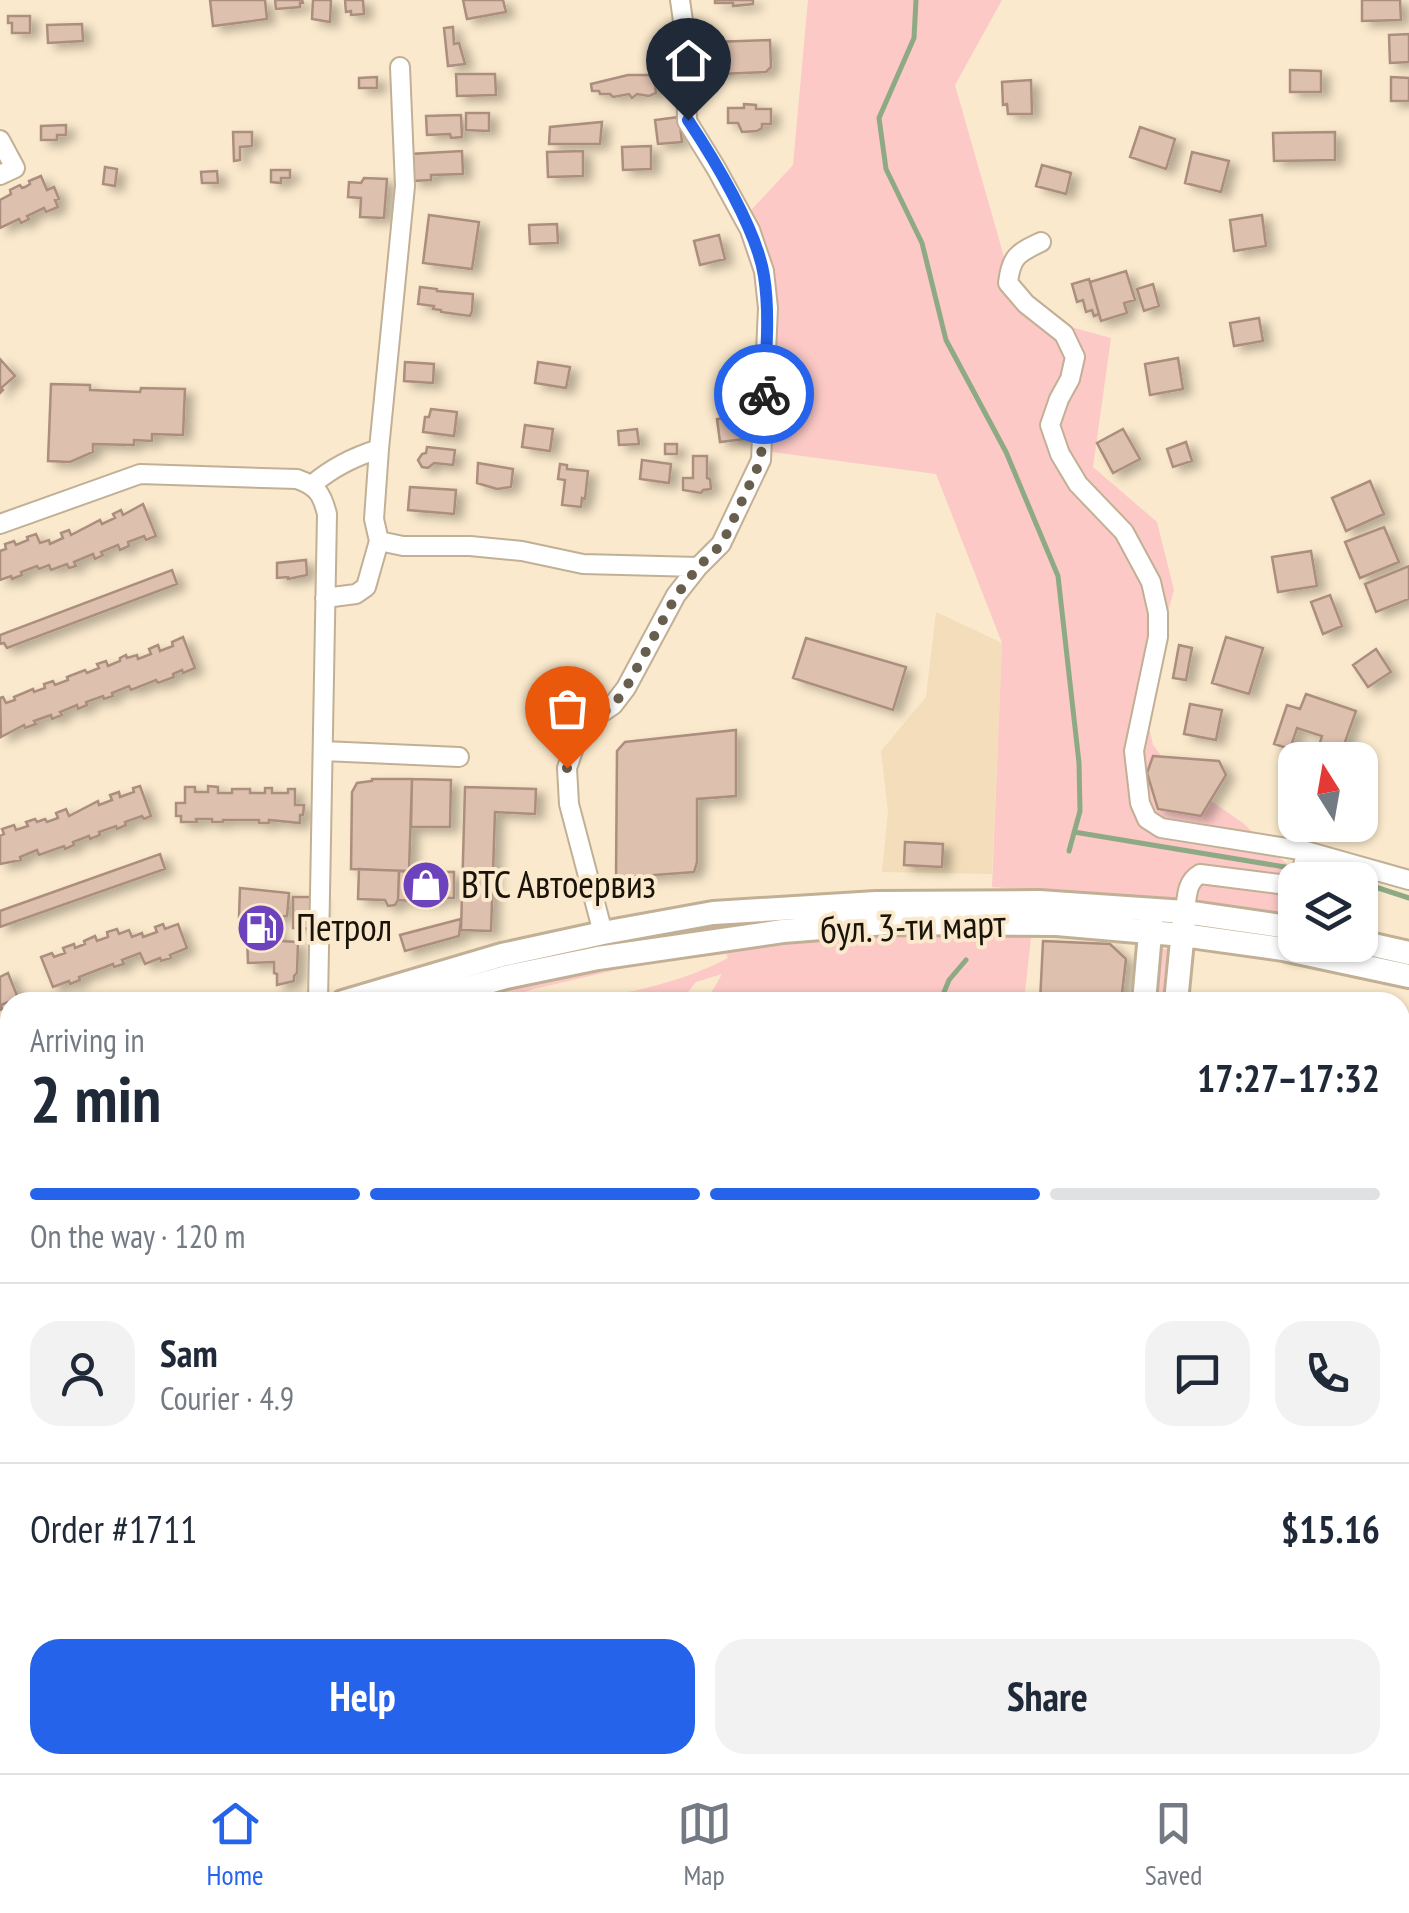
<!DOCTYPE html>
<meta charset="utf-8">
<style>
:root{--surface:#fff;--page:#f2f2f3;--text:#1f2937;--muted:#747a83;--line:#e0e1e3;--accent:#2563eb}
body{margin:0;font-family:"PT Sans Narrow",sans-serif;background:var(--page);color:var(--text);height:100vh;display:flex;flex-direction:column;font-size:38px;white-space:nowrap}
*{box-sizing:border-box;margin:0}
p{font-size:32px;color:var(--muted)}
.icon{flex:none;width:55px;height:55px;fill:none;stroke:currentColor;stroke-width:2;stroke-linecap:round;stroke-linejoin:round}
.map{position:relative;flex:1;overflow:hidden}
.drawer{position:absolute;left:0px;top:992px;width:1410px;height:782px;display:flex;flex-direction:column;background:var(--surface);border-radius:30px 30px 0 0;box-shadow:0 2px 8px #0004}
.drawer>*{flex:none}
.needle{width:65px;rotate:349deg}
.fabs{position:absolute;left:1278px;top:742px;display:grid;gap:20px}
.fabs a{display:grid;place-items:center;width:100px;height:100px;border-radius:20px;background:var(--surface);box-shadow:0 2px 8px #0004;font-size:50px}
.pin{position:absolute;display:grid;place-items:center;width:85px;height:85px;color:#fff;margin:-102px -42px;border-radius:50% 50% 50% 0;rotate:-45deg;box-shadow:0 0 10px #0007}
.pin .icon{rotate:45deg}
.courier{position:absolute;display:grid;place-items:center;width:100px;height:100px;margin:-50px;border:8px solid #2563eb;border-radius:50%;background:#fff;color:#222;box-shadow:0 2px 12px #0007}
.headline em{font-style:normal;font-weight:700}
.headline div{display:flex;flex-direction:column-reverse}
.headline{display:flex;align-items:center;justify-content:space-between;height:170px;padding:0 30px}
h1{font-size:65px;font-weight:700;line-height:75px}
.bar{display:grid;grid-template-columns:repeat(4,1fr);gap:15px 10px;align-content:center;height:120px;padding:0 30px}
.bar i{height:12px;border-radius:8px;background:var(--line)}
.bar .selected{background:var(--accent)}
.bar p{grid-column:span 4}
.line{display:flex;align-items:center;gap:25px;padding:0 30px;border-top:2px solid var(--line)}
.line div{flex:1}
.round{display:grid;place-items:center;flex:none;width:105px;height:105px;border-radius:30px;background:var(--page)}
.action{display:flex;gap:20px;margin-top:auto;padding:20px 30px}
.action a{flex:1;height:115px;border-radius:30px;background:var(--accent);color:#fff;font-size:40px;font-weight:700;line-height:115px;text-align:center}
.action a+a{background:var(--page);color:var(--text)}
.menu{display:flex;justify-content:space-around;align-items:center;height:140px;border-top:2px solid var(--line);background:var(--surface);font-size:28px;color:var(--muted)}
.menu a{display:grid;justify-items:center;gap:5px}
.menu .selected{color:var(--accent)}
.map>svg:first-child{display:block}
.built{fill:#f3ddba}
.green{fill:#fcc9c6}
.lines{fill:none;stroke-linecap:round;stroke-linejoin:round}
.stream{stroke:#8eaa84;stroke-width:5}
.building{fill:#dec0af;stroke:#ab8e7e;stroke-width:2.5;filter:url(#shadow)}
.minor-casing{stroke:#c1b095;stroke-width:22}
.tertiary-casing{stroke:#c1b095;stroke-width:28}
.minor{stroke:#fff;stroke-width:18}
.tertiary{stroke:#fff;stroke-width:22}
.done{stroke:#685e4d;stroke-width:10;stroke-dasharray:0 18}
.route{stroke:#2563eb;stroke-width:12}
.labels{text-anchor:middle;stroke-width:8;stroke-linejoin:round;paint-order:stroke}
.poi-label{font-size:38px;fill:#191309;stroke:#fae9cc;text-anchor:start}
.street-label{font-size:38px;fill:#191309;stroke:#fae9cc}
</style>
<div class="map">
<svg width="1409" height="1773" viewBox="0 0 1409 1773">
<defs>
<filter id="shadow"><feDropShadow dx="8" dy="5" stdDeviation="5" flood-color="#0004"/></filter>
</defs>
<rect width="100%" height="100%" fill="#fae9cc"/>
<path class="built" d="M936,612L1002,643L992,874L882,872L888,812L881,751L926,697Z
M822,1765H979L977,1773H821Z
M1051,1765H1294V1773H1049Z"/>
<path class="green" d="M808,0H1002L955,85L1020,313L1111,338L1093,467L1157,522L1174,590L1143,701L1153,745L1179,779L1243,823L1297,874L1288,915L1157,899L992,887L1002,643L936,474L765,451L759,271L741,221L793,165Z
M1032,928L1024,1002H706L722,974L696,982L680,1002H576C628,993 681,983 728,958L726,954L646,963L534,989L493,1002H444L520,982L717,946L801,942L849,932Z
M1149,947L1181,951L1176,1002H1145Z
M624,1765H692L693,1773H625Z"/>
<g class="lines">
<path class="stream" d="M916,0L914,38L879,118L886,169L922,243L946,340L1006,452L1058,576L1079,763L1080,811L1069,851
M1074,832L1297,869
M1308,871L1354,880
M1360,882L1409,898
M940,1002L949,980L966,960
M661,1773L663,1765"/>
</g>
<path class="building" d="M210,0H265L267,19L213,26Z
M275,0H302L303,3H300V7L276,9Z
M313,0H331L330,22L312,19Z
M345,0H363L364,14L351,15V11L346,12Z
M463,0H503L506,12L467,19Z
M715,0H753V4L733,6V3H715Z
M1362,0H1400L1401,20L1362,21Z
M8,16H30V33H12V23H8Z
M82,24L83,41L48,43L47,25Z
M453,27L454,44L459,43L465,64L448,66L444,28Z
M1409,34V62L1390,63L1389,35Z
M770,40L771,67L766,72L720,74L714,69L713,42Z
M1290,70L1321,71V92H1290Z
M456,74H495L496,95L457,96Z
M628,75H654L656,93L649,96L637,94L632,98L629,94L613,97L610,94H600L599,91H592L591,84Z
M377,77V88H359V78Z
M1391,77L1409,78V101H1391Z
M1031,80L1032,114H1008L1007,104L1003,105L1002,82Z
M744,104L756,105V109H771V124H762V128L757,131L742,132L738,123H728V108H744Z
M466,113H489V131L466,130Z
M461,115L462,137L451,138L450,134L427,135L426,116Z
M679,117L682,142L658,144L655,120Z
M602,122L600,144H549L550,127Z
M66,125V135H57V140H41V126Z
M1140,127L1175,139L1166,169L1130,157Z
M233,132H252V146L240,147V160L234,161Z
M1335,132V160L1274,161L1273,133Z
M651,146V169L623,170L622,147Z
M462,151L463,174L431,175V180L412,181L410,154Z
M583,151V176L548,177L547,152Z
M1192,152L1229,161L1221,192L1185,183Z
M1042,165L1071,173L1066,194L1036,186Z
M105,167L117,169L115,186L103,184Z
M271,170H290V178H281V183L271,182Z
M217,171L218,183H202L201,172Z
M41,176L47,190L54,187L59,199L55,200L58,207L46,212L44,208L27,216L29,219L21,223L19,219L0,228V200L11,194L10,190L20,185L22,188L25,187L30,184L29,181Z
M364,178L387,179L384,218L360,217L361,198L348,197L349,182L361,183Z
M429,215L479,222L472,269L423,263Z
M1262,215L1266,246L1234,251L1230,220Z
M557,224L558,243L530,244L529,225Z
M719,235L725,259L700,265L694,241Z
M1126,271L1135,300L1124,303L1127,313L1101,321L1090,282Z
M1089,279L1099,314L1094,316L1092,310L1086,312L1083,300L1077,302L1072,284Z
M1153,284L1159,306L1144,311L1137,289Z
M420,287L437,289V291L473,294L472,311L470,316L441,312V310L433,309L434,306L418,304Z
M1259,318L1263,341L1234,346L1230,323Z
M1178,358L1183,389L1150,395L1145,364Z
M0,359L15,376L1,388L3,390L0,393Z
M405,362L434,364L433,383L404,381Z
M538,362L570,367L566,388L535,383Z
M720,372L743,373V396L719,395Z
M51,384L90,385V390L140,392L141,388L185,389L183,435L152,434V441L134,440V445L93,444V452L70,462L48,461Z
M431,409L457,412L454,436L423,432L425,417H429Z
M742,416L745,439L720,442L717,419Z
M525,425L553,429L550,451L522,447Z
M637,429L639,444L619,445L618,431Z
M1123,429L1140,459L1113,473L1097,443Z
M1186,442L1192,461L1173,467L1167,449Z
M665,444H677V454H665Z
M427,447L455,450L453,465L434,463L428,468L422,467L418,460L422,454L426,453Z
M693,456H707V478L710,479L711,489L703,490L701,493L683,490V478H693Z
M642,460L671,464L669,483L640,479Z
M478,463L513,469L511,487L497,489L477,483Z
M560,464L567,465V469L588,471L585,499L582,498L581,507L562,505L565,480L558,479Z
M1370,481L1384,514L1346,531L1332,498Z
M410,487L456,490L454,514L408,510Z
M143,504L156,536L146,540L144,536L128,542L129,546L120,550L118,545L101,552L103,555L95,559L93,554L74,562L76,566L69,568L67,564L51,570L49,565L39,569L37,566L21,572L22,575L12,579L11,576L0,580V551L6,549L5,544L14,541L16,545L28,540L27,537L36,534L40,543L49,540L50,544L63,538L61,533L69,530L71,535L100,520L102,524L115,518L113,514L121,510L123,515Z
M1384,527L1399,562L1360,578L1345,542Z
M1311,551L1317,586L1278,592L1272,557Z
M306,560L307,575L288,579V577L277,578V563Z
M1409,566V599L1376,612L1365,584Z
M172,570L177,584L7,648L4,643L0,644V635Z
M1330,595L1342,626L1323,634L1311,602Z
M183,637L195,668L183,673L182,670L173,674L174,677L158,683L156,680L131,690L129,686L112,693L113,696L104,699L103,696L86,702L87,705L78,709L77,705L60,712L62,715L52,719L51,715L34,721L36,724L25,728L24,725L1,737L0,698L3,697L6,703L15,700L14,697L33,689L34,692L45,688L44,684L53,681L55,685L68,680L67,677L85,670L87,673L99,668L97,664L106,661L108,666L120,661V658L126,655L127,658L137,655L138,659L151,654L149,649L158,645L160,651L173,646L172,642Z
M1226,637L1263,648L1249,694L1212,683Z
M806,638L906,667L893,710L793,678Z
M1179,645L1192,648L1186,680L1173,678Z
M1376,649L1391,672L1368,687L1353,665Z
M1306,694L1356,711L1339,759L1317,752L1322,736L1297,728L1290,749L1274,744L1287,705L1300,709Z
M1190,704L1222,710L1216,740L1184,734Z
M736,730V796L697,799V862L694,872L616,878L617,751L625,742Z
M1153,756L1219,761L1226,775L1201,816L1158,809L1147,773Z
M372,779H412L409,871L351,869L352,792L357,783L372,781Z
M412,779L451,780L450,827H411Z
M140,786L151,816L144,819L142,816L125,822L126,825L117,829L116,826L99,832L100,835L90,839L89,836L73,842L74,845L65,849L64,846L39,855L37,850L20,857L21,860L0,864V836L4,834L2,829L14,825L16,830L28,826L26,822L35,819L37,822L45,819L47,822L58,818L56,813L66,809L69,816L98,801L99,805L112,800L110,795L119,792L120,797L134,792L133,788Z
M208,786L218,787V793H232V789H250V793H265V788H272V793H288V789H295V805H304L303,815H300V823L269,820V823H259V820H223V822H212V819H196L197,822H181V816H176V803H185V787H195V792H208Z
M465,787L536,789L535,814L495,812L491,931L461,930Z
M905,842L943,844L942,867L904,865Z
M160,854L165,869L0,927V911Z
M359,869L399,871L398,900L395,905L388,906L385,900L358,899Z
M399,871L454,872V898H436V902L398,900Z
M240,888L289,893L287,916L274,917L280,941L298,942L297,973L294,976V981L277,985V974L274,973V962L248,963L247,937L257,938L255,916L239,917Z
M293,897H317L316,929L293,928Z
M461,919L459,936L405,951L400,935Z
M163,924L165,929L178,924L187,948L170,955L171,958L161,961L160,958L145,964L140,953L122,960L124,964L114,967L113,964L79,977L80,980L70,984L69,981L53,987L41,957L52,953L54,957L65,953L63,948L74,944L75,948L85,944L84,941L95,936L97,941L108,937L107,932L117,929L119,934L129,930L132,937L142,933L143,937L157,932L155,927Z
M1043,941L1110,944L1126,959L1121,1002H1040Z
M8,973L18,998L1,1005L2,1009L0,1010V977Z
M1400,1024L1409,1026V1089L1400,1087Z
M1409,1284V1379L1405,1285Z
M0,1288H10V1317H0Z
M2,1361H10V1384H4Z
M1405,1473H1409V1545H1406V1541H1400V1476H1405Z
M0,1492H10V1520H0Z
M0,1589H10V1619H0Z
M5,1633L4,1649L10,1650V1694H0V1634Z
M1404,1657H1409V1730H1405V1726H1400V1660H1404Z
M0,1726H10V1765L75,1767H0Z
M107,1765H148V1768L110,1769V1766Z
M178,1765H226V1769H214V1773H178Z
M317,1765H363V1773H318Z
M414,1765H459L461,1773H415Z
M553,1765H593L594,1773H553Z
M831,1765H857L855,1772Z
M1195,1765H1266V1773H1195Z
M145,1768V1773H110V1769Z"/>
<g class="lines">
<g class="minor-casing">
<path id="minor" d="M400,67L405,186L379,449L374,519L379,541L403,546H470L522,551L583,564L698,567
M0,140L15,168L0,175
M1041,242C1018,253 1011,256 1008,283L1026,304L1064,334L1075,357L1070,379L1059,399L1050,425L1060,454L1078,484L1124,532L1151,582L1158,613V637L1134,751L1140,803L1147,819L1161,828L1306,851L1409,880
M313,484C333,467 353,457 379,449
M0,524L140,474L297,479C317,486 322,494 327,514L318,1002
M325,598L356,594L366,587L379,541
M323,751L459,757
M1300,880L1306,851
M1185,912C1187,897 1186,882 1200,874L1295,886
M1291,927L1295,904
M603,933L569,804L567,768L579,733L594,718L613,705L626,688L676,595L698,567L721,544L761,460L768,308L764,271L750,230L716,168L687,121L686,42L680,0
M1400,1420H1409
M0,1561H10
M0,1698L10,1699
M88,1765V1773
M236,1773V1765"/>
</g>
<g class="tertiary-casing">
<path id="tertiary" d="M1360,942L1409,953
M343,1002L502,955L603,933L713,913L876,903L1039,902L1185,912L1295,928
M419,1002L506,977L598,958L783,931L886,923L1057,924L1183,935L1283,949L1409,976
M1144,1002L1151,922
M1176,1002L1184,920
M0,1122L10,1118
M0,1145L10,1141
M999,1773L1001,1765
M1026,1773L1028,1765"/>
</g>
<use href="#minor" class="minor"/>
<use href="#tertiary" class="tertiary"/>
</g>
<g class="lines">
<path class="done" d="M567,768L579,733L594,718L613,706L626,688L676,596L698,567L722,544L761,460L764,394"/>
<path class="route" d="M688,120C714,159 757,230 764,276C770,314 766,355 764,394"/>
</g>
<defs>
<g id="shop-disc" transform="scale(2.5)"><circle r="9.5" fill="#6c43bc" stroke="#fae9cc"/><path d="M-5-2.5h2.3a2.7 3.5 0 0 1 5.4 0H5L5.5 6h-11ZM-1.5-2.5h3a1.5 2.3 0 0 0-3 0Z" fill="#fff"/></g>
<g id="fuel-disc" transform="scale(2.5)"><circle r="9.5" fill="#6c43bc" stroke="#fae9cc"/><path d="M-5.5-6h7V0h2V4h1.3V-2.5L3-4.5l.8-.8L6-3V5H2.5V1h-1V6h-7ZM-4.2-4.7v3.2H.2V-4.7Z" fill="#fff"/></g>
</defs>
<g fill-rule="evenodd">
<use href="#shop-disc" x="426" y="885"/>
<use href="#fuel-disc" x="261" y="928"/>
</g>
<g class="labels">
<g class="poi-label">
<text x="461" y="898">ВТС Автоервиз</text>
<text x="296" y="941">Петрол</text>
</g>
<g class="street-label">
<text transform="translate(913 927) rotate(-2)" y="13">бул. 3-ти март</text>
</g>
</g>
</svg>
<div class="fabs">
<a><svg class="needle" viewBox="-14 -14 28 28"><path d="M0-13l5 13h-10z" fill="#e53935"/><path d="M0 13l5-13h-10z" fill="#747a83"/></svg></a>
<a><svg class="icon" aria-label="layers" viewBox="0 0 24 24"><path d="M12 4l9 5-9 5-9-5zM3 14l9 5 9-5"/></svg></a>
</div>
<div class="pin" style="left:567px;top:768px;background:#ea580c"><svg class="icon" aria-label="bag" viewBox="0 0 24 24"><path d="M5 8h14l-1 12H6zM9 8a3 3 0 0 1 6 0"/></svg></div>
<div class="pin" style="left:688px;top:120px;background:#1f2937"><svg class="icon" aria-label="home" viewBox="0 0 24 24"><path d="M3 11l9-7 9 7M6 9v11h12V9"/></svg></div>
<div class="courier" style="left:764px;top:394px"><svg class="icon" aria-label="bike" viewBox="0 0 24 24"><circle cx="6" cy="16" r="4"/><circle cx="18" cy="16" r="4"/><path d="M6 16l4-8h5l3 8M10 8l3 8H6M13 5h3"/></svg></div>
<section class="drawer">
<div class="headline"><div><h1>2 min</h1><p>Arriving in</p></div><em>17:27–17:32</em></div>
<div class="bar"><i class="selected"></i><i class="selected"></i><i class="selected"></i><i></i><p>On the way · 120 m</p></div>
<div class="line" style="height:180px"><a class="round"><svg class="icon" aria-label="person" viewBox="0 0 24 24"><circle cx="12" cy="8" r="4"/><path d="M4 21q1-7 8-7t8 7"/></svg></a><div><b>Sam</b><p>Courier · 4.9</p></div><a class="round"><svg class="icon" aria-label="chat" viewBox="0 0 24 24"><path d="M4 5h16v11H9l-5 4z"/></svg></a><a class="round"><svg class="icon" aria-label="phone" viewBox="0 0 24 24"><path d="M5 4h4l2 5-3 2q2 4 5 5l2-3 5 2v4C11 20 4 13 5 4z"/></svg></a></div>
<div class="line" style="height:130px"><div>Order #1711</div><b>$15.16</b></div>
<div class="action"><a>Help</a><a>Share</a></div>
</section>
</div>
<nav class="menu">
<a class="selected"><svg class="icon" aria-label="home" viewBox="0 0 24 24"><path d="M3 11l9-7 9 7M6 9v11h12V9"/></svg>Home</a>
<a><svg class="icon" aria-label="map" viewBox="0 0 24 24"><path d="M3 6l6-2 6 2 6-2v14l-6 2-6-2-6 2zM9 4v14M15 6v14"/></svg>Map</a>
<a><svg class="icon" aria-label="saved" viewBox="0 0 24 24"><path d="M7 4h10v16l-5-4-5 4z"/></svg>Saved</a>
</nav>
